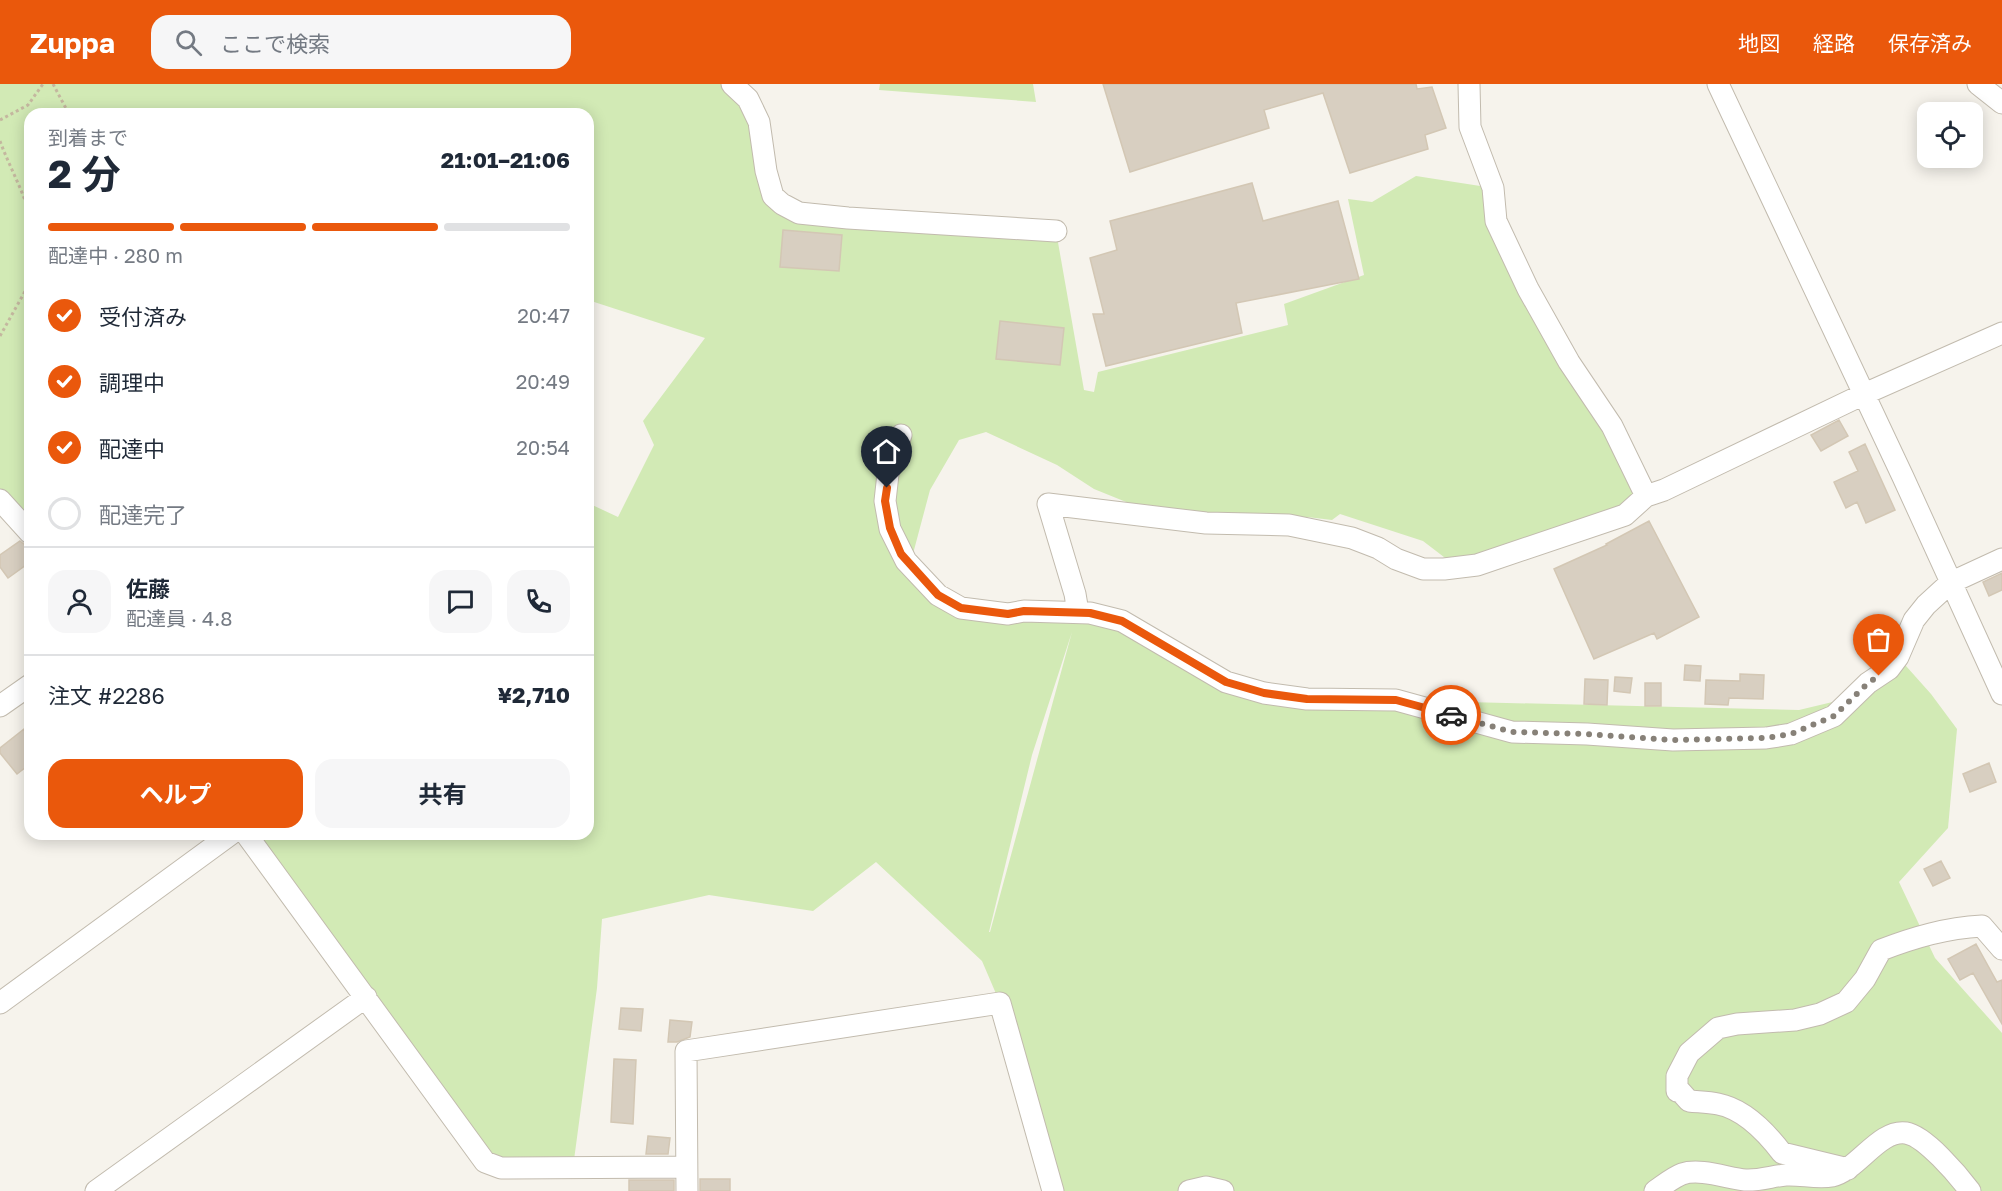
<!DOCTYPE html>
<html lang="ja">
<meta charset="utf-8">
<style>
:root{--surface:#fff;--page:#f6f6f7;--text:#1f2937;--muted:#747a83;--line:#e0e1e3;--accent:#ea580c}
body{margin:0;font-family:"Golos Text","Noto Sans JP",sans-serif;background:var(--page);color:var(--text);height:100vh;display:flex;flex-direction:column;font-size:22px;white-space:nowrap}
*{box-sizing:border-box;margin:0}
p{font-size:20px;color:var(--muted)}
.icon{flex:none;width:33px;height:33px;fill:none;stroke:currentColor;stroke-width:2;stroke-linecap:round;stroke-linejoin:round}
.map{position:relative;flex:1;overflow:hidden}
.drawer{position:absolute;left:24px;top:24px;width:570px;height:732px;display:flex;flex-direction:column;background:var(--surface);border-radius:18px;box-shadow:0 3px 15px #0003}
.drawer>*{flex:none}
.fabs{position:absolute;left:1917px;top:18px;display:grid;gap:12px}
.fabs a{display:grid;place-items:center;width:66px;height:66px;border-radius:12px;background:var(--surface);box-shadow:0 3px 15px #0003;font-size:30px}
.pin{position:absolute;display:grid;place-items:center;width:51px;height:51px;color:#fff;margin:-62px -26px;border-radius:50% 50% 50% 0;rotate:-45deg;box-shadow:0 0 6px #0007}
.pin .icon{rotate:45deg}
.courier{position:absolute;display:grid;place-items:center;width:60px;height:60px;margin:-30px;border:4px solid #ea580c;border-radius:50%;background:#fff;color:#222;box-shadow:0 2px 8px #0007}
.overview em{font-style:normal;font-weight:700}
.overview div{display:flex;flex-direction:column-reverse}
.overview{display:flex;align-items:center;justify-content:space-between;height:102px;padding:0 24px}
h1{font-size:39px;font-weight:700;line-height:45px}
.bar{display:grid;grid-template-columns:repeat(4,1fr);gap:9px 6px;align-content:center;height:72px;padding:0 24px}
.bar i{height:8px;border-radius:4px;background:var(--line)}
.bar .on{background:var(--accent)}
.bar p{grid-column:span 4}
.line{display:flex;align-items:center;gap:15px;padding:0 24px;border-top:2px solid var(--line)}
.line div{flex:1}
.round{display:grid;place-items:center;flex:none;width:63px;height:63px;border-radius:18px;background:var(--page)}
ol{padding:0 24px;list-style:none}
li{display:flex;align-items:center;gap:18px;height:66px}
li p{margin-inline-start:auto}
li .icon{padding:6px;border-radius:50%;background:var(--accent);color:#fff;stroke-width:4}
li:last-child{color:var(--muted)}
li i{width:33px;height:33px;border:3px solid var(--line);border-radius:50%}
.button{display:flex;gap:12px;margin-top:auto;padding:12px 24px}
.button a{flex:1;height:69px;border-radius:18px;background:var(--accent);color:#fff;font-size:24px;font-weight:700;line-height:69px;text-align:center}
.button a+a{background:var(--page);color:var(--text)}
header{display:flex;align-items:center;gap:36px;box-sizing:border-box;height:84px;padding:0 30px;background:var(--accent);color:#fff}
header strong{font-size:28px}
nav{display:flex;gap:33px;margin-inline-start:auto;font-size:21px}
.search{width:420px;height:54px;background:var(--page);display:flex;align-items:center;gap:15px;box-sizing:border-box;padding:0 21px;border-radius:18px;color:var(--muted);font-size:22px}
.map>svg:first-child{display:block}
.green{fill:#d2eab5;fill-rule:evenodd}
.building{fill:#d8cfc1;stroke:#d3c7b4;stroke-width:1.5}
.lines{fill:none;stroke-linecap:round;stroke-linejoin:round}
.minor-casing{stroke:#c2bbae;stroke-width:23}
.path{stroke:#c4b79f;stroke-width:3;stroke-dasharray:3 3;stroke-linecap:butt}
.minor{stroke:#fff;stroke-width:21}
.done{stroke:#878178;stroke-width:6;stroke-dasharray:0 10.8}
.route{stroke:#ea580c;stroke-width:8}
</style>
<header>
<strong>Zuppa</strong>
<div class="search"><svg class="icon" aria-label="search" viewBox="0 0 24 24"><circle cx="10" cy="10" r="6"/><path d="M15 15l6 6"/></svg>ここで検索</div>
<nav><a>地図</a><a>経路</a><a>保存済み</a></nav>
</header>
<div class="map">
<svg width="2002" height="1107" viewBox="0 0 2002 1107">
<rect width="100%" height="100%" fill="#f6f3ec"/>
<path class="green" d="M0,0H730L759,38L782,120L1056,147L1084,306L1094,308L1098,288L1288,241L1284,220L1364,191L1348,115L1372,118L1416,92L1493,104L1519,185L1646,412L1457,483L1423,457L1340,430L1332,436L1307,433H1228L1141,424L1094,405L1057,381L986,348L959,356L930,406L910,481L945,515L1078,528L1226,598L1427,617L1799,626L1866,610L1898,573L1931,610L1957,645L1948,744L1899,798L1935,874L2002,949V1107H1053L1000,919L982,877L876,778L813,827L709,811L602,835L597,904L574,1076L485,1078L246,750H588V419L618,433L654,361L643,337L705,254L588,216V30H30V444L0,415ZM1072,548L990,848H989L1032,671Z
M880,0H1033L1036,18L879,6Z"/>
<path class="building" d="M1103,0H1416L1417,5L1432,3L1446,44L1425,51L1428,65L1350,89L1323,9L1264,26L1269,44L1130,88Z
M1252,99L1263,137L1338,117L1359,195L1236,219L1242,249L1106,282L1093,230H1104L1090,174L1117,166L1110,137Z
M783,146L842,151L839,187L780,183Z
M1000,237L1064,244L1060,281L996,275Z
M1839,336L1848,352L1821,367L1811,351Z
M1865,360L1895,426L1866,439L1857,418L1846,424L1834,398L1858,387L1849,368Z
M1649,437L1699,533L1657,555L1654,549L1594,575L1554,485L1607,461L1606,460Z
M20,457L30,465V478L8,494L0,483V471Z
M2002,489V506L1989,512L1983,498Z
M1685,581L1701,582L1700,597L1684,596Z
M1740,590L1764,591L1763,615L1729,614L1728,621L1705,620L1706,596L1740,597Z
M1615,593L1632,594L1630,609L1614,607Z
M1585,595L1608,596L1607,621L1584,620Z
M1645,599H1661V622H1645Z
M24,645L30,653V680L17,690L0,669V664Z
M1989,679L1996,698L1970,708L1963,690Z
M1941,777L1950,794L1933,802L1924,785Z
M1976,860L1997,898L2002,896V940L1973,889L1960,896L1948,875Z
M621,924L643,925L641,947L619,945Z
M670,936L692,938L690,953L677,958H668Z
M614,975L636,976L633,1040L611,1038Z
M648,1052L670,1054L668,1070H646Z
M700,1095H730V1107H700Z
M629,1096H674V1107H629Z"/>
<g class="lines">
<g class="minor-casing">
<path id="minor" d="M732,0L748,15L759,38L766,87L773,112L782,120L799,129L848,134L1056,147
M1469,0L1470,43L1493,104L1496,137L1528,205L1569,278L1612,342L1646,412
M1718,0L1903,393L2002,610
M1978,0L2002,19
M901,351L888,390L885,417L890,445L906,477L938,511L961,524L1008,530L1024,527L1090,529L1122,537L1226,598L1264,609L1307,615L1396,616L1512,648L1587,650L1673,656L1766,654L1791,650L1834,632L1868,599L1889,585L1898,573L1914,536L1926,521L1950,499L2002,475
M0,416L30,449
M1078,528L1075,510L1048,420L1206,439L1289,441L1352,454L1378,464L1396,475L1423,485H1444L1477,481L1625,431L1646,412L1664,406L1862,311L2002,249
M0,622L30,601
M246,750L485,1078L501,1084L686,1083
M0,919L231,750
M1848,1085L1782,1069C1766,1048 1744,1025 1718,1020C1708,1018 1698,1018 1689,1017L1680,1007H1677V992L1689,969L1718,944L1737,940L1795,936L1820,930L1846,918L1865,895L1881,866C1915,853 1946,844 1982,842L2002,865
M96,1107L366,913
M687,1107L686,967L1000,919L1053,1107
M1189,1107L1206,1103L1223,1107
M1655,1107C1664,1101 1672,1094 1682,1090C1700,1084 1727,1094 1745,1096C1759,1097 1773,1092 1786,1091C1801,1090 1817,1095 1832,1092C1858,1086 1879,1045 1906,1049C1925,1052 1958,1091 1970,1107"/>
</g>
<path class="path" d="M53,0L69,30
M0,36L28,21L43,0
M0,57C9,82 23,106 30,132
M0,252L28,202L30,195"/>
<use href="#minor" class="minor"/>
</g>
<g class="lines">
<path class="done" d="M1451,631L1512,648L1587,650L1673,656L1766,654L1791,650L1834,632L1868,599L1879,592"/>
<path class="route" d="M887,404L885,417L890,444L901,470L938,511L961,524L1008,530L1024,527L1090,529L1122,537L1226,598L1264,609L1307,615L1396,616L1451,631"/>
</g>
</svg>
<div class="fabs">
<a><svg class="icon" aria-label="locate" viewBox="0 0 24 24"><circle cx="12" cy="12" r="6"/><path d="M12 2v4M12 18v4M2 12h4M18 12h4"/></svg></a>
</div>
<div class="pin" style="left:1879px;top:592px;background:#ea580c"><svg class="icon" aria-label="bag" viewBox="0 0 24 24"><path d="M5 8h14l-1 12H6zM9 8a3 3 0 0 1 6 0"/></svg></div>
<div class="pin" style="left:887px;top:404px;background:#1f2937"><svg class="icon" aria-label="home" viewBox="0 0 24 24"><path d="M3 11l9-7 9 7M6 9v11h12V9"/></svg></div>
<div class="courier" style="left:1451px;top:631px"><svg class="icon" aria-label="car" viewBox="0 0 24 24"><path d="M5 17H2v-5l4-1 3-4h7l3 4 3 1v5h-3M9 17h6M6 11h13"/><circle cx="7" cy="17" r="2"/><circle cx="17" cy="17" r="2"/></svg></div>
<section class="drawer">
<div class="overview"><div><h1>2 分</h1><p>到着まで</p></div><em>21:01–21:06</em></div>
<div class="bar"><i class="on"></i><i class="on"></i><i class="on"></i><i></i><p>配達中 · 280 m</p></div>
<ol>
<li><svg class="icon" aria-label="check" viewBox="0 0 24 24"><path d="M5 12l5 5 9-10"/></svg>受付済み<p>20:47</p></li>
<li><svg class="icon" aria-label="check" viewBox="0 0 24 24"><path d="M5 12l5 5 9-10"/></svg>調理中<p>20:49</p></li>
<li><svg class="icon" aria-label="check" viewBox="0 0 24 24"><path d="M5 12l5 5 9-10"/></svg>配達中<p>20:54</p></li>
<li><i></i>配達完了</li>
</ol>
<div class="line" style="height:108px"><a class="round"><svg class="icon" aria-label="person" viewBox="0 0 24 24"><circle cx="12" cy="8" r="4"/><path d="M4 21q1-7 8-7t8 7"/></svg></a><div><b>佐藤</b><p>配達員 · 4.8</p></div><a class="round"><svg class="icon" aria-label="chat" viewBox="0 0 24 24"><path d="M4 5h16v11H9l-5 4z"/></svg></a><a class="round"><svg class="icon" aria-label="phone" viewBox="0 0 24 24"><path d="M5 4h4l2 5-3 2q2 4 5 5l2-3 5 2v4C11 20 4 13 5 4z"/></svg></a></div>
<div class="line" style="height:78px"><div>注文 #2286</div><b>¥2,710</b></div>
<div class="button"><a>ヘルプ</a><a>共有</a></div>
</section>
</div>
